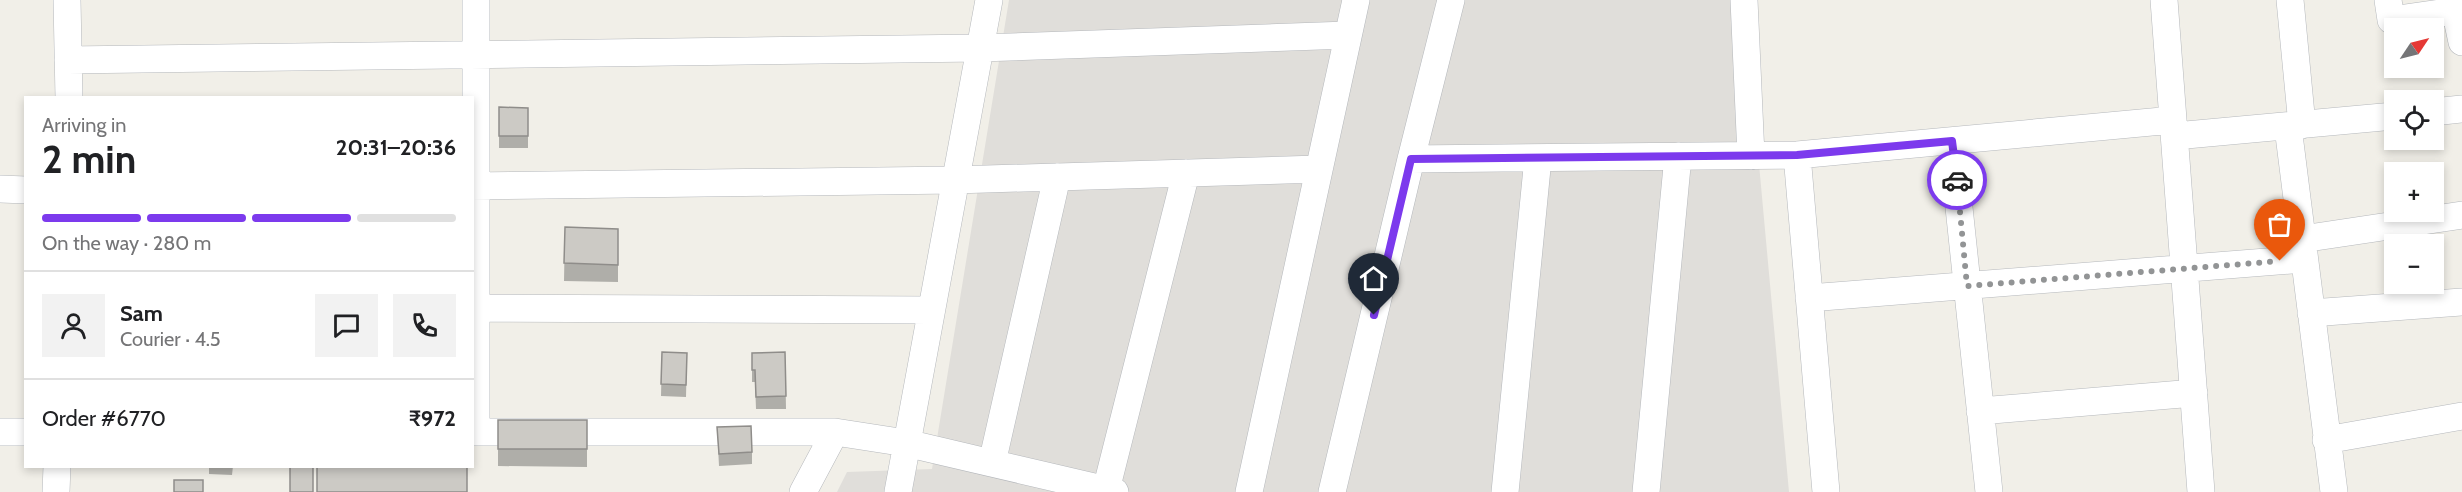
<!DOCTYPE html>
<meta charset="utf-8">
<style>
:root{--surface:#fff;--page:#f2f2f2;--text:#202124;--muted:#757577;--line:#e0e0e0;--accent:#7c3aed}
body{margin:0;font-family:Cabin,sans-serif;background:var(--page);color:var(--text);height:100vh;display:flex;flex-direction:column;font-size:22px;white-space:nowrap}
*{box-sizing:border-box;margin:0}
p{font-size:20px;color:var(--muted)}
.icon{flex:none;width:33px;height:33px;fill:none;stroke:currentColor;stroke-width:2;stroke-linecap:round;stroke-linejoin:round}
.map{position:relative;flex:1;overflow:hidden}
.side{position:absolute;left:24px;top:96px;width:450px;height:372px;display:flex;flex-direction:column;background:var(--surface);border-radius:0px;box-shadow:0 3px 9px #0003}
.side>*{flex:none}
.needle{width:39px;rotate:55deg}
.fabs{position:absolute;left:2384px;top:18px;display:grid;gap:12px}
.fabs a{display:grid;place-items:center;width:60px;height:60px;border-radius:0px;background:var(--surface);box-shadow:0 3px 9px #0003;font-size:30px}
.pin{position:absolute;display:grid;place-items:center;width:51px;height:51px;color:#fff;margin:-62px -26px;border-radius:50% 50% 50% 0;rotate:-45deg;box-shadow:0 0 6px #0007}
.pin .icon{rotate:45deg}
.courier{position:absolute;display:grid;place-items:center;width:60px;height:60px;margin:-30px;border:4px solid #7c3aed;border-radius:50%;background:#fff;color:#222;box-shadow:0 2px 8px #0007}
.headline em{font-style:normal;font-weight:800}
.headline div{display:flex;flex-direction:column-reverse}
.headline{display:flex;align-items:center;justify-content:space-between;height:102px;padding:0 18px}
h1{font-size:39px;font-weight:800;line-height:45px}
.bar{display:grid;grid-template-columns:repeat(4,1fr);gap:9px 6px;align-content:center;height:72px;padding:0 18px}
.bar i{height:8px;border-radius:4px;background:var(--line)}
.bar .active{background:var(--accent)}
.bar p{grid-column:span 4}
.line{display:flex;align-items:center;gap:15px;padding:0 18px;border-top:2px solid var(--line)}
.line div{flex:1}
.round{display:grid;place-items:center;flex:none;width:63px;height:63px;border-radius:0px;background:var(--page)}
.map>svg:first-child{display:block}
.industrial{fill:#e0deda}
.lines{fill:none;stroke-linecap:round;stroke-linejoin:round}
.minor-casing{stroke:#b5b8bc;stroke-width:28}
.minor{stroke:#fff;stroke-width:27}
.wall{fill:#afaea9}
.building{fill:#cccac5;stroke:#8f8d8a;stroke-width:1.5}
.done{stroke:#929495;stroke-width:6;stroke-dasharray:0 10.8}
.route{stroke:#7c3aed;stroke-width:8}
</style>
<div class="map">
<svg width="2462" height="492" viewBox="0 0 2462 492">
<rect width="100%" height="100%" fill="#f1efe8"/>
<path class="industrial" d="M1009,0H1744L1789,492H837L847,472L932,469Z"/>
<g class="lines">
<g class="minor-casing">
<path id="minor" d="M67,0L69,98
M476,0V432
M1744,0L1751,156
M2164,0L2201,492
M2290,0L2302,125
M2388,0L2391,20L2455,11
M2453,0L2462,42
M68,60L980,48L1348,35
M2433,112L2462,109
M2288,127L2334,492
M2175,136L2394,116
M1952,141L1989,492
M1797,155L1826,492
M1411,159L1797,155L2173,120
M472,186L955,180L1319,169
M0,189L26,190
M2302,239L2462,215
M1809,298L2304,259
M472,308L931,310
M2311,313L2462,302
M1980,411L2194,393
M0,432H26
M472,432H835
M2326,440L2462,416
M992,463L1057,177
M1106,490L1186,173
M56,492L57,466
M803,492L835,432L906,443L1115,492
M898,492L989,0
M1249,492L1356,0
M1332,492L1411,159L1451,0
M1505,492L1538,158
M1646,492L1678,156"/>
</g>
<use href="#minor" class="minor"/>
</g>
<path class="wall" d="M499,107L528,108V148H499Z
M565,227L618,229V282L564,281Z
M662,352L687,353L686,397L661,396Z
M785,352L786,409H756L755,382H752V353Z
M498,420H587V467L498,466Z
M717,427L752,452V464L719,466Z
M209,466H233L232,475L209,474Z"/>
<path class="building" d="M499,107L528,108V136H499Z
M565,227L618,229V265L564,263Z
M662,352L687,353L686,385L661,384Z
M785,352L786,396L756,397L755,370H752V353Z
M498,420H587V449H498Z
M751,426L752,452L719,454L717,427Z
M290,466H313V492H290Z
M317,466H467V492H317Z
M174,480H203V492H174Z"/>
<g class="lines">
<path class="done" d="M1957,180L1967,286L2280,261"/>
<path class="route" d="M1374,315L1411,159L1797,155L1952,141L1957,180"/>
</g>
</svg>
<div class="fabs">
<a><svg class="needle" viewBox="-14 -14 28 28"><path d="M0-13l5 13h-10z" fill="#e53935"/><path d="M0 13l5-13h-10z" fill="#757577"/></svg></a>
<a><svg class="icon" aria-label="locate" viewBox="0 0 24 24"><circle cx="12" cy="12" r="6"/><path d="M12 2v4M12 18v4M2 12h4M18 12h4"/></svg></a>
<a>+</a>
<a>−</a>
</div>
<div class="pin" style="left:2280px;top:261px;background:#ea580c"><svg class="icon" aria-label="bag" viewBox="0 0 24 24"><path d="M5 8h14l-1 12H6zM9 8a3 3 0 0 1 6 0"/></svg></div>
<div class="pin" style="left:1374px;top:315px;background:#1f2937"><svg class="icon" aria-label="home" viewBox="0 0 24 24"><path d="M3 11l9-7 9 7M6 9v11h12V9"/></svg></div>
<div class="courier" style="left:1957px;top:180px"><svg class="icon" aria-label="car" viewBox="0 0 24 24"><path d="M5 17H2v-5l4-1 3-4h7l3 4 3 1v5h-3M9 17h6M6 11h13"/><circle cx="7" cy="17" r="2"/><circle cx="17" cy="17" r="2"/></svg></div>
<section class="side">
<div class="headline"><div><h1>2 min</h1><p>Arriving in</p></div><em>20:31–20:36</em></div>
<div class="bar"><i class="active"></i><i class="active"></i><i class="active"></i><i></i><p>On the way · 280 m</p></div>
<div class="line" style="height:108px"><a class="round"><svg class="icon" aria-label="person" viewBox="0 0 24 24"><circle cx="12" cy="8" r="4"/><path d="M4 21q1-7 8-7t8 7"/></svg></a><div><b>Sam</b><p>Courier · 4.5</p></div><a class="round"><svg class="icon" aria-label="chat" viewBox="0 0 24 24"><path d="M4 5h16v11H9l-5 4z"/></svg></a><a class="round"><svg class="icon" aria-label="phone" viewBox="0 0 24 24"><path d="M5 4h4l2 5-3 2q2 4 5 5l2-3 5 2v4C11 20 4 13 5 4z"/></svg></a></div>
<div class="line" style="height:78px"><div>Order #6770</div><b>₹972</b></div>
</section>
</div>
